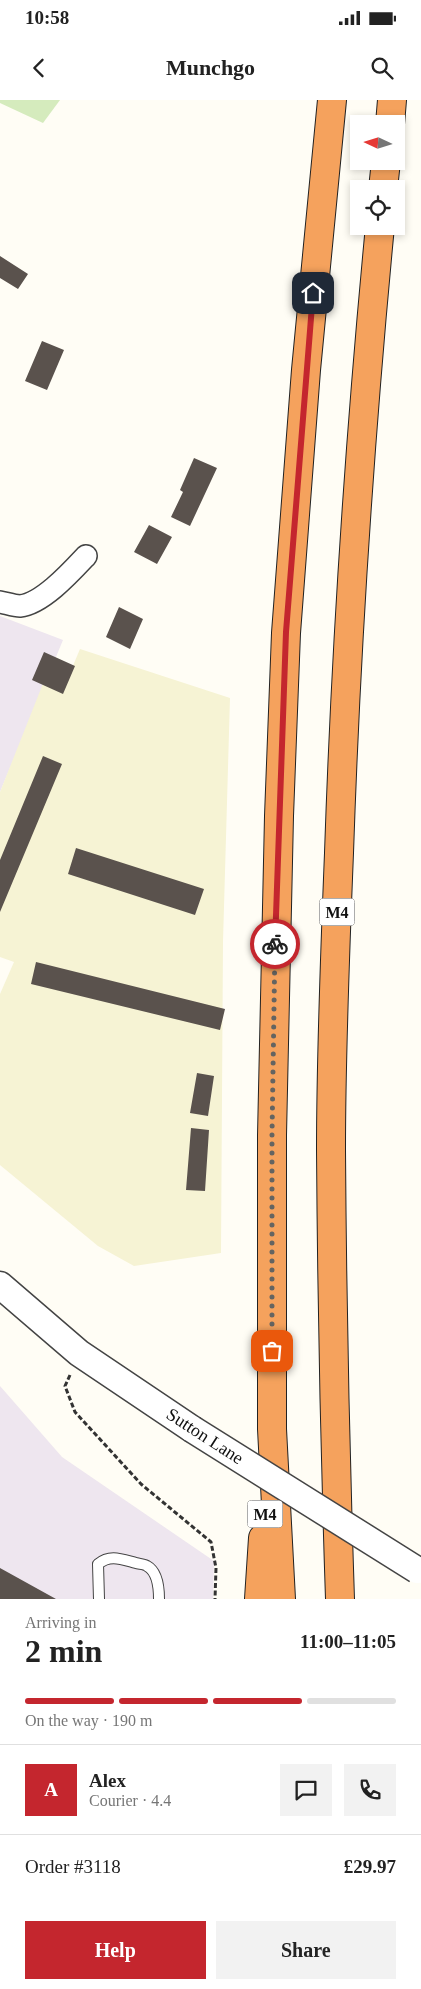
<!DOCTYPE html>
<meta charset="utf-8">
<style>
:root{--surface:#fff;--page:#f2f2f2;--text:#222;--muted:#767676;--line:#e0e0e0;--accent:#c4262e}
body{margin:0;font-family:"Times New Roman",serif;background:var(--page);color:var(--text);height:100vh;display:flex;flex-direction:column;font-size:19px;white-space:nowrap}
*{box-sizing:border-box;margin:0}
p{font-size:16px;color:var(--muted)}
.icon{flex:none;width:28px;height:28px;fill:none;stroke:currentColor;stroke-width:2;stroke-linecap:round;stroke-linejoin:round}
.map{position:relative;height:1499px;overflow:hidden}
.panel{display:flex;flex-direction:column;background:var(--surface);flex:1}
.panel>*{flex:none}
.needle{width:32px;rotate:274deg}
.tools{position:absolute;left:350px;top:15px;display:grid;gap:10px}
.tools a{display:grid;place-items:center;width:55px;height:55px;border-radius:0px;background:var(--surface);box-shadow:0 2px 8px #0003;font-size:25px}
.pin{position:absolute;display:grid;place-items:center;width:42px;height:42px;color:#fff;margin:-21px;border-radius:10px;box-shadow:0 2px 8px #0006}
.courier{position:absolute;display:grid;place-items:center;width:50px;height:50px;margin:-25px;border:4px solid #c4262e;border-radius:50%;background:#fff;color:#222;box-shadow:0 1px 6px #0007}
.head em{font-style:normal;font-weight:600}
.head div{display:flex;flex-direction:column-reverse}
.head{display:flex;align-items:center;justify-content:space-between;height:85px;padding:0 25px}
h1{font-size:32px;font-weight:600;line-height:38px}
.bar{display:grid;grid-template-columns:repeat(4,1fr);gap:8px 5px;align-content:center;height:60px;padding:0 25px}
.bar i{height:6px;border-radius:4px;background:var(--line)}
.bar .current{background:var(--accent)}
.bar p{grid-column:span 4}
.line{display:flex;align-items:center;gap:12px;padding:0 25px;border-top:1px solid var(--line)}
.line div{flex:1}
.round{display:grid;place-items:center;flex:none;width:52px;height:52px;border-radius:0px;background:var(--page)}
.button{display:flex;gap:10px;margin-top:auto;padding:10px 25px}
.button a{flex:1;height:58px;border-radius:0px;background:var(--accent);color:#fff;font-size:20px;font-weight:600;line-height:58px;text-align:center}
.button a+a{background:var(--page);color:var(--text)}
.status{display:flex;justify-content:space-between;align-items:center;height:35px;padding:0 25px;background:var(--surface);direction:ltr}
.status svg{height:14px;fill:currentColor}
header{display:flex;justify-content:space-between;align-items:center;height:65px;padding:0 25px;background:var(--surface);font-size:22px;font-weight:600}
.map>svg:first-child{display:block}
.industrial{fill:#eee6ef}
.farmland{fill:#f6f3d4}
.green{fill:#d5ebbd}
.building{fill:#5a524d}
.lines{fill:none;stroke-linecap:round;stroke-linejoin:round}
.service-casing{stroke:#444;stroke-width:12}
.minor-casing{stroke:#444;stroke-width:24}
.tertiary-casing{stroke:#444;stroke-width:29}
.motorway-casing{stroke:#222;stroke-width:30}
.path{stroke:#333;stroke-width:3;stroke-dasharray:5 2.5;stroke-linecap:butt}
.service{stroke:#fff;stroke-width:10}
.minor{stroke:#fff;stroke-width:21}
.tertiary{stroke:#fff;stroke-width:26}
.motorway{stroke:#f5a25d;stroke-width:28}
.tertiary-bridge-casing{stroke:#444;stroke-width:29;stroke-linecap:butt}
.tertiary-bridge{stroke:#fff;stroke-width:26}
.done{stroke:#646461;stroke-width:5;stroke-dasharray:0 9}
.route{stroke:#c4262e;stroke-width:6}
.labels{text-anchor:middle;stroke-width:5;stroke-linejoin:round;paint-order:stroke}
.shield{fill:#fff;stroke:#585858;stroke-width:1}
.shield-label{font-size:16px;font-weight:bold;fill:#111}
.street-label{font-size:18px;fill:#111;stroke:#fff}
</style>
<div class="status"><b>10:58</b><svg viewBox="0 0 49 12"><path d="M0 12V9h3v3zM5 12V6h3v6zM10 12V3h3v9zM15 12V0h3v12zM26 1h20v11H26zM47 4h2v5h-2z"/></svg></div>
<header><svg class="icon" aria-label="back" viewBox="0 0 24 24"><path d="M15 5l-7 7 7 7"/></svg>Munchgo<svg class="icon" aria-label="search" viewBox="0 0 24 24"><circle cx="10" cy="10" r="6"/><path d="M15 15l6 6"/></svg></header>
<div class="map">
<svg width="421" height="1499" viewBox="0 0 421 1499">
<rect width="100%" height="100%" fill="#fffdf5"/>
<path class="industrial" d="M0,516L63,540L0,692Z
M0,1286L62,1357L214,1461L213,1499H0Z"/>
<path class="farmland" d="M80,549L230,598L223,842L221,1153L134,1166L98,1146L0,1065V894L14,862L0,857V692L44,581L64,587Z"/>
<path class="green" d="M0,0H60L43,23L0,3Z"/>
<path class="building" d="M0,156L28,174L18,189L0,178Z
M42,241L64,250L47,290L25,281Z
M194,358L217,368L190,426L171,417L183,392L180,390Z
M149,425L172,437L157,464L134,452Z
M119,507L143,519L130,549L106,537Z
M44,552L75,566L63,594L32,580Z
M43,656L62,664L0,812V760Z
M76,748L204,789L195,815L68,774Z
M36,862L225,909L220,930L31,884Z
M197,973L214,976L208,1016L190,1013Z
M191,1028L209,1030L205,1091L186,1090Z
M0,1468L56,1499H0Z"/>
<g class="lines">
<g class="service-casing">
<path id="service" d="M99,1499L98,1464C110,1454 121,1459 136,1463C139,1464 145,1464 147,1466C158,1472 159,1488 159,1499"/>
</g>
<g class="minor-casing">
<path id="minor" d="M0,502C6,503 14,506 20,506C42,504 71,472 86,456"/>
</g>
<g class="tertiary-casing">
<path id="tertiary" d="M0,1185L79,1253L192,1329"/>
</g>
<g class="motorway-casing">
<path id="motorway" d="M390,24L392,0
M383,89L386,61
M259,1499L263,1438
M281,1499L272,1329V1035L279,716L286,533L306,270L332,0
M340,1499C335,1349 332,1200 331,1050C331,951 335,852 339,753C346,544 360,335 380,126"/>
</g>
<path class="path" d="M70,1275L65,1286L75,1312L141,1384L211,1442L216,1468L215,1499"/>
<use href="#service" class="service"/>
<use href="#minor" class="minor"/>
<use href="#tertiary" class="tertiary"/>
<use href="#motorway" class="motorway"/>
<g class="tertiary-bridge-casing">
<path id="tertiary-bridge" d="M192,1329L417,1470"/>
</g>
<use href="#tertiary-bridge" class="tertiary-bridge"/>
</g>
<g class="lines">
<path class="done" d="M272,1251V1035L275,844"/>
<path class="route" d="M275,844L286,532L313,193"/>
</g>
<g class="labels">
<g class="shield">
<rect x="319.5" y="798.5" width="35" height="27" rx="4"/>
<rect x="247.5" y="1400.5" width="35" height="27" rx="4"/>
</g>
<g class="shield-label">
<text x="337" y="818">M4</text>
<text x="265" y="1420">M4</text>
</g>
<g class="street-label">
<text transform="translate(205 1336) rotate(33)" y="6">Sutton Lane</text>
</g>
</g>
</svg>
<div class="tools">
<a><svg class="needle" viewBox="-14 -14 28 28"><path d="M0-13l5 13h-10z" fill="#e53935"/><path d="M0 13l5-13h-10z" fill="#767676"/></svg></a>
<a><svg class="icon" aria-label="locate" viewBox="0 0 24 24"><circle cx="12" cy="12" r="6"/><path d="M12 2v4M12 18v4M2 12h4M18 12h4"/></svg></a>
</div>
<div class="pin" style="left:272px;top:1251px;background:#ea580c"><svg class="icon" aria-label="bag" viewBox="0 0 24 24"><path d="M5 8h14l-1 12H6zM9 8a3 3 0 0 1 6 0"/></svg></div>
<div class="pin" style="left:313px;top:193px;background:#1f2937"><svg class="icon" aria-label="home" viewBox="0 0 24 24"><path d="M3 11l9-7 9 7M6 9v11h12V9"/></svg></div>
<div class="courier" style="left:275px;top:844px"><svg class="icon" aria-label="bike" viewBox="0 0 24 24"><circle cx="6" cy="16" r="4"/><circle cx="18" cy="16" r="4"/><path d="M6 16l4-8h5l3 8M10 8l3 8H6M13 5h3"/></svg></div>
</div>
<section class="panel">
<div class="head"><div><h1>2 min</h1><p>Arriving in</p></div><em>11:00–11:05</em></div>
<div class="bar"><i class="current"></i><i class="current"></i><i class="current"></i><i></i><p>On the way · 190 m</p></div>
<div class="line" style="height:90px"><b class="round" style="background:var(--accent);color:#fff">A</b><div><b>Alex</b><p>Courier · 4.4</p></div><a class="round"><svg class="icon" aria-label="chat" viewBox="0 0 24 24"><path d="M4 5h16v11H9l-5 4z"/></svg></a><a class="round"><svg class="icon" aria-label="phone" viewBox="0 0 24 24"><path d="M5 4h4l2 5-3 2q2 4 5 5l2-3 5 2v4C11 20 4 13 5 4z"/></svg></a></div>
<div class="line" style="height:65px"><div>Order #3118</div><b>£29.97</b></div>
<div class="button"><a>Help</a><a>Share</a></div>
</section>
